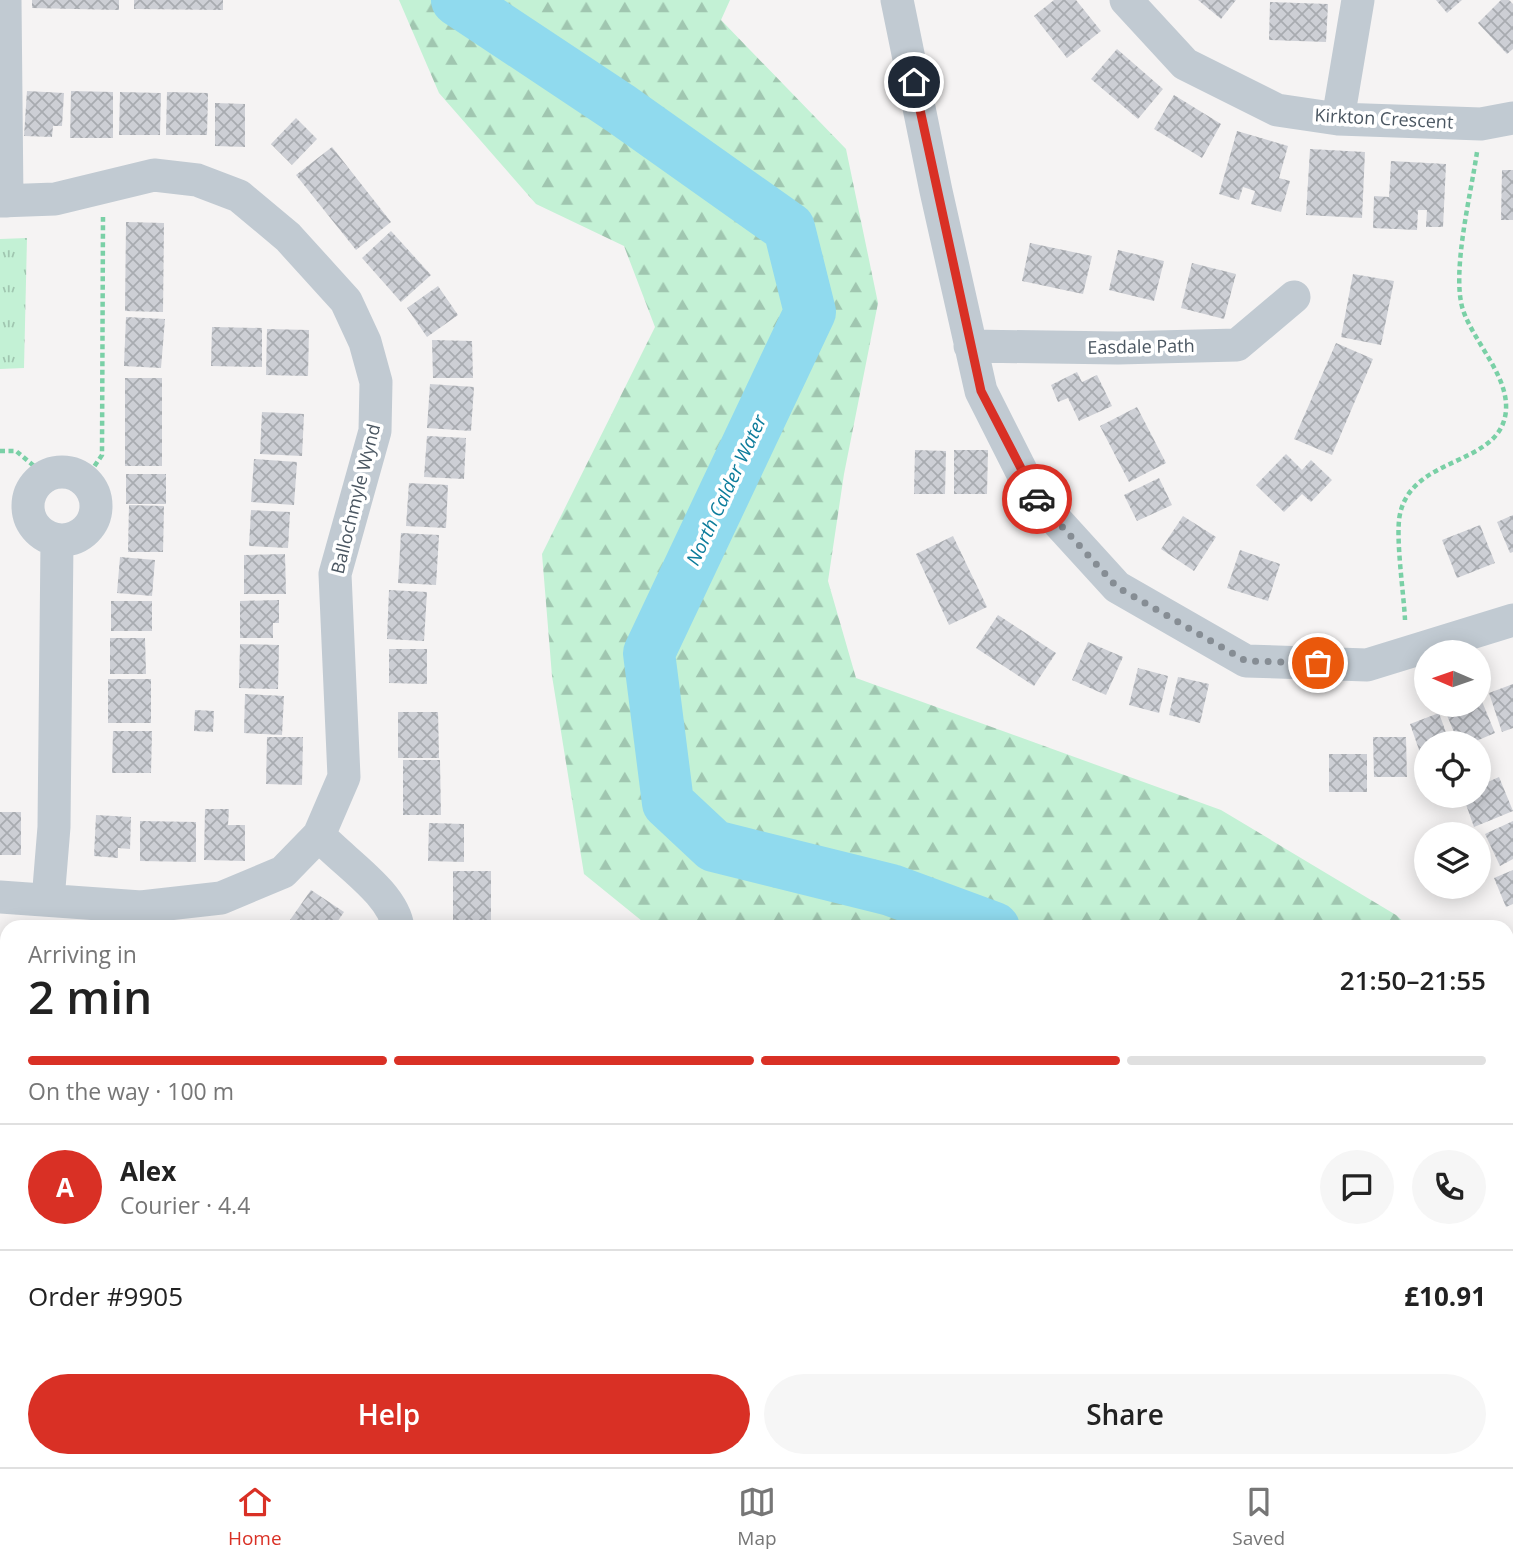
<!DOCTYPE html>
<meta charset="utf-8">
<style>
:root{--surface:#fff;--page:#f6f6f6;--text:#222;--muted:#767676;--line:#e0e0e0;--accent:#d93025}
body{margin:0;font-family:"Open Sans",sans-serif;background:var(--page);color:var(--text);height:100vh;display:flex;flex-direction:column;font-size:26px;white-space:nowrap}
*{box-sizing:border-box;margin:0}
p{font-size:23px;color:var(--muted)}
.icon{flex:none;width:38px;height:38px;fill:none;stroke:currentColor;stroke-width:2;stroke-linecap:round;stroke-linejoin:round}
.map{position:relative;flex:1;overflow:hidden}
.sheet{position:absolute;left:0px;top:920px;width:1514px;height:548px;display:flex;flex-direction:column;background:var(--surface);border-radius:21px 21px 0 0;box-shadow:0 4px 18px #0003}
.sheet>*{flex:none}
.needle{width:46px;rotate:272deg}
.tools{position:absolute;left:1414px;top:640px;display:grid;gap:14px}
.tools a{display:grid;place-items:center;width:77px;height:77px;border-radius:50%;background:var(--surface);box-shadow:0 4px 18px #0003;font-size:35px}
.pin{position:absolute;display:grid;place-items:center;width:60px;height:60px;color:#fff;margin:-30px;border:4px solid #fff;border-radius:50%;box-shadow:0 2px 7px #0007}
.courier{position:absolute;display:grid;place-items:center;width:70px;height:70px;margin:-35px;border:5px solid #d93025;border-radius:50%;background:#fff;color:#222;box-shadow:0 2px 9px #0007}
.overview em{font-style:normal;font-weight:600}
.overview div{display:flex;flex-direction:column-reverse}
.overview{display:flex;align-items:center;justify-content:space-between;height:119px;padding:0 28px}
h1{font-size:46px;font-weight:600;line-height:52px}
.bar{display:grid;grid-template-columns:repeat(4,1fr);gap:10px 7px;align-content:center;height:84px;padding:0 28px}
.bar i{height:9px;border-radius:5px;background:var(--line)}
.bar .current{background:var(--accent)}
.bar p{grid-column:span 4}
.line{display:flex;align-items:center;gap:18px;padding:0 28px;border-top:2px solid var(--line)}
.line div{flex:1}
.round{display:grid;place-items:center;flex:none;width:74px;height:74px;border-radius:37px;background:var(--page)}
.button{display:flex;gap:14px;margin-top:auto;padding:14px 28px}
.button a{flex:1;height:80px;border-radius:42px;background:var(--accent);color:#fff;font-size:28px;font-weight:600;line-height:80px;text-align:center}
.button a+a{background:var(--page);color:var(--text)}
.menu{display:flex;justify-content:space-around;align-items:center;height:98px;border-top:2px solid var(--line);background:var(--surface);font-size:19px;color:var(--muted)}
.menu a{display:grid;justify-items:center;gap:4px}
.menu .current{color:var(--accent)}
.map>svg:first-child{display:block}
.forest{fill:url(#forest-firs)}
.park{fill:url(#park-tufts)}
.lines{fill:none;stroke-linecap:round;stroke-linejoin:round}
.river{stroke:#90daee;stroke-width:52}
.building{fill:url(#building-cross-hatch)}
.path{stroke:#7ad0a6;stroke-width:4.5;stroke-dasharray:5 3.5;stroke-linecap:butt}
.minor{stroke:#c1cad2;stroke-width:33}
.done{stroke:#868d94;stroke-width:7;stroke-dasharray:0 12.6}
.route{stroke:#d93025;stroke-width:9}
.labels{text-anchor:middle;stroke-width:7;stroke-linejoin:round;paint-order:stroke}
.street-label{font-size:18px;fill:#4a5661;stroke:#fff}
.water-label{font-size:19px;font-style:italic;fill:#0c7c9b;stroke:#fff}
</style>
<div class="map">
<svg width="1513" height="1467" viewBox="0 0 1513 1467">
<defs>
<pattern id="forest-firs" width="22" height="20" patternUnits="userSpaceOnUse" patternTransform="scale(1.75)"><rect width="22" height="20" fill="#c3f1d5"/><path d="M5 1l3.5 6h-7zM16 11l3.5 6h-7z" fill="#a0c6b0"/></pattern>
<pattern id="park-tufts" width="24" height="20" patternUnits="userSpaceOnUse" patternTransform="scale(1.75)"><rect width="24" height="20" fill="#c3f1d5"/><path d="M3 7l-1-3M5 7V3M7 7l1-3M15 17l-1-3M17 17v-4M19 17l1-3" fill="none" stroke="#a0c6b0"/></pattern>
<pattern id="building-cross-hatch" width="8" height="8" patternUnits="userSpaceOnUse" patternTransform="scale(1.75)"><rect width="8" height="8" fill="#cdcfd5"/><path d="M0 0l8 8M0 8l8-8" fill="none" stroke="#a8abb0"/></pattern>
</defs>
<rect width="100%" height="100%" fill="#f5f3f3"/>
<path class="forest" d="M399,0H730L721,20L846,149L878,303L844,474L828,581L856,678L1221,810L1396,915L1409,927H657L642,921L584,874L552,676L542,554L655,327L624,246L536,204L439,93Z
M1507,1044L1513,1055V1467H1380L1376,1461H1507Z"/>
<path class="park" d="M27,238L24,368L0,369V239Z"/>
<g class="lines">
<path class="river" d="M457,0L621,109L789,228L810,312L649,653L668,803L714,846L891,890L994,928
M1507,1398L1513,1407"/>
</g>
<path class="building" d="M32,0H119V10L32,8Z
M134,0H223V10L134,9Z
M1054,0H1076L1101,31L1067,58L1034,16Z
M1198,0H1236L1221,19Z
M1436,0H1462L1447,13Z
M1501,0H1509L1513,4V49L1507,54L1478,23Z
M1270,2L1328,4L1326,42L1269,40Z
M1117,49L1163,89L1138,119L1091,79Z
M27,91L64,93L62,126H53L52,137L24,136Z
M71,91L113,92V138H70Z
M120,92L161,93L160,135H119Z
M167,92L208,93L207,135H166Z
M1174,95L1221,124L1202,158L1154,129Z
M215,103L245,104V147L215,146Z
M296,118L317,139L292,165L271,144Z
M1237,131L1288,146L1279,178L1290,181L1281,212L1251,204L1255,191L1243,187L1239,200L1219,194Z
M332,147L391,222L356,250L296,175Z
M1310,149L1365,152L1362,218L1306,215Z
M1391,161L1446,164L1443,227H1426L1427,210H1418L1417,230L1373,228L1374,196L1389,197Z
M1502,170H1513V220H1501Z
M126,222L164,223L163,312L125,311Z
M391,231L431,275L401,302L362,258Z
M1030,243L1092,256L1083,294L1022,281Z
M1118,250L1164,261L1154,301L1109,290Z
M1192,263L1236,274L1224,319L1181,308Z
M1353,274L1394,281L1381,345L1341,337Z
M438,286L458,315L427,337L407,308Z
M126,317L165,319L161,368L124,366Z
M212,327L262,328V367L211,366Z
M267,329L309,330L308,376L266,375Z
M432,340L472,341L473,378H433Z
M1336,343L1373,359L1332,455L1294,439Z
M1077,372L1082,382L1097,375L1112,406L1079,421L1068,398L1058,402L1051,385Z
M125,378H162V466H125Z
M430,384L474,387L471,431L427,428Z
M1137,407L1166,463L1129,482L1100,426Z
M262,412L304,414L302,456L260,454Z
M427,436L466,438L464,479L424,477Z
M915,450L946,451L945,494H914Z
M954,450H988L987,494H954Z
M1286,454L1302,470L1311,460L1332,480L1311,502L1302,494L1284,512L1256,485Z
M254,459L297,462L294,505L251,502Z
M126,474H166V504H126Z
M1159,478L1172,505L1137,521L1124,495Z
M409,483L448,485L446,528L406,526Z
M129,505L164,506L163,552H128Z
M251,510L290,512L288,548L249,546Z
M1513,515V552L1510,553L1497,522Z
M1183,516L1216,537L1194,571L1161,549Z
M1480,525L1495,563L1457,578L1442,540Z
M401,533L439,535L436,585L398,583Z
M953,536L987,607L949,625L916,554Z
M1240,550L1280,564L1268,601L1227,588Z
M285,554L286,594H244V555Z
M120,557L155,560L152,596L117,593Z
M389,590L427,592L424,641L387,639Z
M279,600V623H273V638H240V601Z
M111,601H152V631H111Z
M998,615L1056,653L1034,686L976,648Z
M110,638H145L146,674H110Z
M1088,642L1123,657L1106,695L1072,680Z
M240,644L279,645L278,689L239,688Z
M389,649H427V684L389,683Z
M1138,668L1168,676L1159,713L1129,705Z
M1178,677L1209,684L1200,723L1169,715Z
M108,679H151V723H108Z
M1513,684V728L1502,732L1489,693Z
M245,694L284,696L282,735L244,733Z
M1481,699L1495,733L1469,744H1459L1446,713L1465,705H1479Z
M195,710L214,711L213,732L194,731Z
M398,712H438L439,758H398Z
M1439,713L1450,744H1426L1424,764L1410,724Z
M113,731H152L151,773H112Z
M267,737H303L302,785L266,784Z
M1373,737H1406L1407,777H1374Z
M1329,754H1367V792H1329Z
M403,760H440L441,815H403Z
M1499,777L1513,811L1474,827L1463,796H1479V786Z
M205,809H229L228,825H245V861L204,860Z
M0,812H21V855H0Z
M96,815L131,817L130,849L118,848V858L94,856Z
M140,821L196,822V862L140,861Z
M1513,821V859L1500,866L1485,834Z
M429,823L464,824V862L428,861Z
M1513,870V904L1506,907L1494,878Z
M453,871H491V927H453Z
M311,890L344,912L333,928H302L290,920Z
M0,959H7V1002H0Z
M0,1089H7V1127L0,1128Z
M7,1461H59L57,1467H6Z
M183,1461H219L218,1467H181Z
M303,1461H344V1467H303Z
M430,1461H469V1467H430Z
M546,1461H592V1467H546Z
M1076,1461H1118L1116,1467H1089Z"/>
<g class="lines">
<path class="path" d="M0,451H16L46,476
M85,480L102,455L103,217
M1405,620C1404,595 1395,536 1400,514C1412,457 1494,466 1505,417C1513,380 1475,345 1463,310C1451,273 1471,194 1477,152"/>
<path class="minor" d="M5,0L7,201
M897,0L936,191L981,391L1034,496L1117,587L1246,661L1367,665L1513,620
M1126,0L1185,64L1277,110L1338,119L1481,124L1513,118
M1338,119L1358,0
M0,201L55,199L154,175L197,180L239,196L288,237L346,301L365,342L376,382L375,431L335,574L344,777L319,835L283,872L221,898L141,907L0,897
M970,346L1118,348L1237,345L1294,297
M28 506a34 34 0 1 1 68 0a34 34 0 1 1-68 0Z
M319,835C342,861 394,893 398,928
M48,900L54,827L57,541
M0,1172L7,1174
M630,1461V1467
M144,1467L145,1461
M382,1467V1461
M885,1467L887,1461
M1169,1467L1172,1461"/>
</g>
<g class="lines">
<path class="done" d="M1037,499L1117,587L1246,661L1318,663"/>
<path class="route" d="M914,82L981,391L1037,499"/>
</g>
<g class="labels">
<g class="street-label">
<text transform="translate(1384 119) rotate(3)" y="6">Kirkton Crescent</text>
<text transform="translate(1141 347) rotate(-1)" y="6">Easdale Path</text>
<text transform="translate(356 499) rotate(-76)" y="6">Ballochmyle Wynd</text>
</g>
<g class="water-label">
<text transform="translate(726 490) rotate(-65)" y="7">North Calder Water</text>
</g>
</g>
</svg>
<div class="tools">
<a><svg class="needle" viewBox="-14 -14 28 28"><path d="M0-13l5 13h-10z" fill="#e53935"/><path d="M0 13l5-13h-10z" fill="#767676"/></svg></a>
<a><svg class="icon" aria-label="locate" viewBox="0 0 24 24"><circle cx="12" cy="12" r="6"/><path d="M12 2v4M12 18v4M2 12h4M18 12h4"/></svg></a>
<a><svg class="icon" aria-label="layers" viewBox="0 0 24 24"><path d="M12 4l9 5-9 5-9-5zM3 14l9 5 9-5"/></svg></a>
</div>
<div class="pin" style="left:1318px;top:663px;background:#ea580c"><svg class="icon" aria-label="bag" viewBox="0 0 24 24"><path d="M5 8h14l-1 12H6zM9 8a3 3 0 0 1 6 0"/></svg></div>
<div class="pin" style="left:914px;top:82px;background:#1f2937"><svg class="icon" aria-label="home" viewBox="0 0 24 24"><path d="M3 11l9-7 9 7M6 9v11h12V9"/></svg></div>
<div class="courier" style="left:1037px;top:499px"><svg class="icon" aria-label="car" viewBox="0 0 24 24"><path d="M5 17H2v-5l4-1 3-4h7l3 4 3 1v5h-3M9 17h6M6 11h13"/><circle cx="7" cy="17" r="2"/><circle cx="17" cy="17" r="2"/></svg></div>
<section class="sheet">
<div class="overview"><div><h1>2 min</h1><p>Arriving in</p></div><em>21:50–21:55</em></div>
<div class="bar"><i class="current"></i><i class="current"></i><i class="current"></i><i></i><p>On the way · 100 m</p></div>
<div class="line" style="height:126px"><b class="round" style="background:var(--accent);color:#fff">A</b><div><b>Alex</b><p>Courier · 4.4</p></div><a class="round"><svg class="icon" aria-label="chat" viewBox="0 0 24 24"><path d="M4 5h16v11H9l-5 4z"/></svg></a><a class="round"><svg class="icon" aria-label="phone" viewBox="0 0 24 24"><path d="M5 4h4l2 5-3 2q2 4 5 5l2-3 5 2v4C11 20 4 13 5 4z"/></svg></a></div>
<div class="line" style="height:91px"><div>Order #9905</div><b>£10.91</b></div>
<div class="button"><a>Help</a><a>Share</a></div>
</section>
</div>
<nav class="menu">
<a class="current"><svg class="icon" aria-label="home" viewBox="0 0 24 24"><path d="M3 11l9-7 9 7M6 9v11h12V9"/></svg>Home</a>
<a><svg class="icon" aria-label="map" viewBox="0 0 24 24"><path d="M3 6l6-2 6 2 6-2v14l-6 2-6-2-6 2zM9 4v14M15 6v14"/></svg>Map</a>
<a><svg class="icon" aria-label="saved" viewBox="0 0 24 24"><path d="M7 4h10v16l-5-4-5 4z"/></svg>Saved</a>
</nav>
